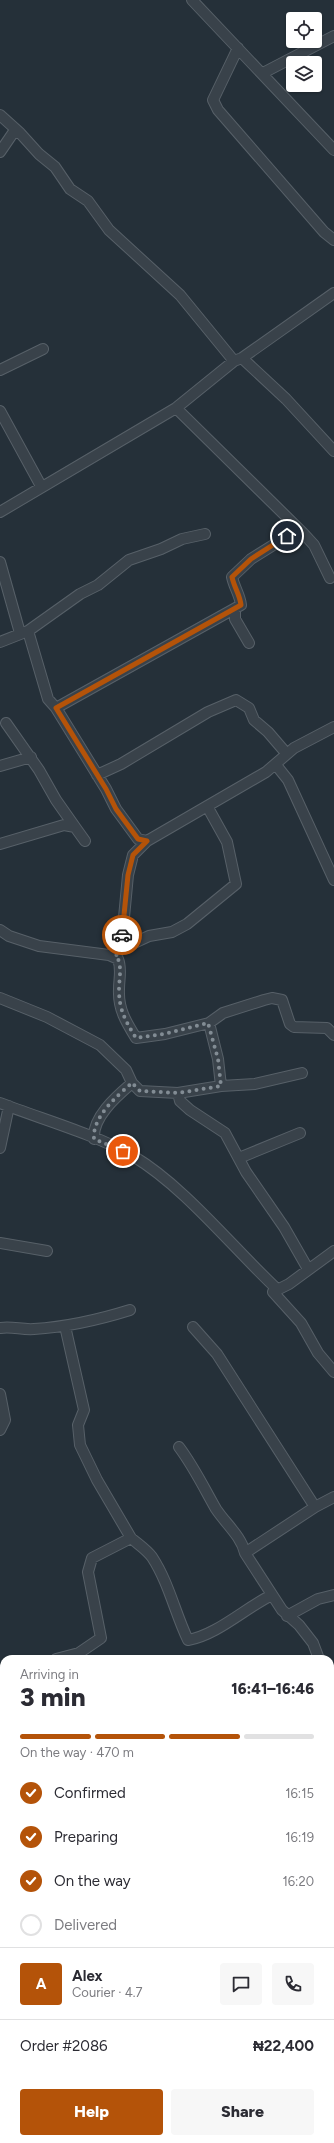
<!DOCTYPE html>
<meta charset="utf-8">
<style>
:root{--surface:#fff;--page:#f7f7f7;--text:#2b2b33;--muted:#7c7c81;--line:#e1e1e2;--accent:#b45309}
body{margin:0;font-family:Figtree,sans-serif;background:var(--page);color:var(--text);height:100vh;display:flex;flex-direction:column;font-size:15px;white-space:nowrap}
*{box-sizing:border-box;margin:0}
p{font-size:13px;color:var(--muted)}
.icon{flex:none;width:22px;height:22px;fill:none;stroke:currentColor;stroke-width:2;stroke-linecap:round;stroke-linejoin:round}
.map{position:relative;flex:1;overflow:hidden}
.panel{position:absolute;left:0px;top:1655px;width:334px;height:488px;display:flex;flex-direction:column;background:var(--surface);border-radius:12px 12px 0 0;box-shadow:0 1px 3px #0004}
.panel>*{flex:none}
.fabs{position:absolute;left:286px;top:12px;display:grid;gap:8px}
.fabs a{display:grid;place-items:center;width:36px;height:36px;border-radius:4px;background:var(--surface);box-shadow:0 1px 3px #0004;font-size:20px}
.pin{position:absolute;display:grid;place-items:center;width:34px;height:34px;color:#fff;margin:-17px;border:2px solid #fff;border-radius:50%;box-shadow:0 1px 4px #0007}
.courier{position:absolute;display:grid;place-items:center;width:40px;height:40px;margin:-20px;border:3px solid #b45309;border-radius:50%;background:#fff;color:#222;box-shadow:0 1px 5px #0007}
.headline em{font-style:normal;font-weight:800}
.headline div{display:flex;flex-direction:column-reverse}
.headline{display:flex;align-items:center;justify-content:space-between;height:68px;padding:0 20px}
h1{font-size:26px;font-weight:800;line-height:30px}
.bar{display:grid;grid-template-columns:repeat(4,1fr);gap:6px 4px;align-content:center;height:48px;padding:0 20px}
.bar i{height:5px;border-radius:3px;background:var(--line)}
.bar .active{background:var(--accent)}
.bar p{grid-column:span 4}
.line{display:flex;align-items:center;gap:10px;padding:0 20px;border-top:1px solid var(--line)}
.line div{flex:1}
.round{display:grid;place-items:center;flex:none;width:42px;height:42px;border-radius:4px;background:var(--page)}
ol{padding:0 20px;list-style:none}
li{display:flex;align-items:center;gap:12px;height:44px}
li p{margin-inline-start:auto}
li .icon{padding:4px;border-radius:50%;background:var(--accent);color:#fff;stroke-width:4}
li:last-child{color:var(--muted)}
li i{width:22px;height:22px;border:2px solid var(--line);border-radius:50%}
.cta{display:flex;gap:8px;margin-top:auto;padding:8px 20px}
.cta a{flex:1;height:46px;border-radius:4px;background:var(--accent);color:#fff;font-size:16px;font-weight:800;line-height:46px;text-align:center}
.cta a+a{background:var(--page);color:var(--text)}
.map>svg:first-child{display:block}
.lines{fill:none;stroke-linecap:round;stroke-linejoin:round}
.minor-casing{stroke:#576068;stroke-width:12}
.minor{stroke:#39424a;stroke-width:10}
.done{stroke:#828c94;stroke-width:4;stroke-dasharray:0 7.2}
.route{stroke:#b45309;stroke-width:5}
</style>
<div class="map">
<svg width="334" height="2143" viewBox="0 0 334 2143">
<rect width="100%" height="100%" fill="#253039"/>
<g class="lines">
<g class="minor-casing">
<path id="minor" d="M192,0L334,150
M238,48L213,100L218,110L324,232L334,240
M263,73L334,36
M0,115L20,133
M0,152L13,133H20L39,154L55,167L70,189L88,201L109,230L180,295L234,361
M242,358L286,399L334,451
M0,370L43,349
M176,408L303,533L314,545L330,578
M0,411L41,486
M0,512L176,408L234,361L242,358L334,293
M0,562L20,633
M235,610V619L249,643
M28,631L48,699L56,708L241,605C240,595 234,587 232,577L251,559L299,529
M0,642L28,631L80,594L98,585L129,560L161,549L182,539L205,534
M56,708L106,789L116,809L138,839L147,841
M6,723L39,770L56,800L75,827
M276,765L288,780L334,880
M0,766L31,757
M97,775L121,764L208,712L236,700L249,708L254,720L268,732L286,753
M0,844L64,825L75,827L85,841
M0,930L9,936L39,946L109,955L118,959C122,969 119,978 119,989C118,1009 126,1022 136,1038L165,1034L209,1023L223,1013L264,1000L272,998L282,1000L290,1024L294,1027L327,1028L334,1035
M121,949L128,875L133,855L147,841L266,772L294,748L334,727
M118,952L121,949L149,936L172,932L187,924L236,884L227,842L207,806
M0,998L47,1017L100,1045L126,1070L132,1083L140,1091L178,1093L180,1101L190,1110L225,1133L246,1172L284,1227L308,1269
M221,1086L255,1084L302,1073
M178,1093L221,1086L218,1059L209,1023
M0,1103C44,1120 92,1133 133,1156C185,1187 233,1248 278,1290L273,1292
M94,1139C92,1117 117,1096 132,1083
M0,1148L9,1106
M239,1158L300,1133
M0,1243L47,1251
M273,1292L301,1323L318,1353L334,1372
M273,1292L289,1284L334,1251
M65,1326L84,1410L78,1425L80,1445L97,1480L131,1538
M193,1327L217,1354L315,1507
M0,1328C12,1326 22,1330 34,1329C67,1327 98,1320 130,1310
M0,1394L5,1420L0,1430
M179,1447C194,1467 204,1488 216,1509C226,1524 241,1536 245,1553L315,1507L334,1497
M245,1553L282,1610L299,1625L313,1643L319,1659
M287,1616L318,1599L334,1595
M56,1659L79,1653L101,1638L88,1572L92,1558L131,1538C138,1544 147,1550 152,1557C169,1583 175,1613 188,1640C217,1635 245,1608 272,1595
M330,1685L334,1691
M330,1986H334
M179,2139L181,2143"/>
</g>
<use href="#minor" class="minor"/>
</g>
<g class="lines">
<path class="done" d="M122,935L121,949L115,957L118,959C122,969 119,979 119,990C119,1010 126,1022 136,1038L164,1034L208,1023L218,1059L221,1086L178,1093L140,1091L132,1083C117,1096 92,1117 94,1139L123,1151"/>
<path class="route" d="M122,935L128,875L133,855L147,841L138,839L116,809L106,789L56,708L241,605C240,595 234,587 232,577L251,559L287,536"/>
</g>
</svg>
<div class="fabs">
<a><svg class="icon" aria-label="locate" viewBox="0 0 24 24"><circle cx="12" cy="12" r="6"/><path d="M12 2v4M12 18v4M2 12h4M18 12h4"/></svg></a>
<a><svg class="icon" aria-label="layers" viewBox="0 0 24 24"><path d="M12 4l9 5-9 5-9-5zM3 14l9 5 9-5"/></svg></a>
</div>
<div class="pin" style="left:123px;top:1151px;background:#ea580c"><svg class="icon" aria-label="bag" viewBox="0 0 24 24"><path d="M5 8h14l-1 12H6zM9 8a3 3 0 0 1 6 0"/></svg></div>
<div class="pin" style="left:287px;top:536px;background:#1f2937"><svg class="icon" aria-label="home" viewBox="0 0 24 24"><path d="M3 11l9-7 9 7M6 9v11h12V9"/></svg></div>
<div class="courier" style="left:122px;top:935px"><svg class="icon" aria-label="car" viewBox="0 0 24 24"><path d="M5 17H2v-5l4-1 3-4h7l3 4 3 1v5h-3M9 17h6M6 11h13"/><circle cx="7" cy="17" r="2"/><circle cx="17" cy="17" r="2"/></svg></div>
<section class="panel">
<div class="headline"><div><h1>3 min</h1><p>Arriving in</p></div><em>16:41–16:46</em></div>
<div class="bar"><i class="active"></i><i class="active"></i><i class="active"></i><i></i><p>On the way · 470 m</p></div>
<ol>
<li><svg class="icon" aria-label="check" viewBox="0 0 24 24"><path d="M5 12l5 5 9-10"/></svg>Confirmed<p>16:15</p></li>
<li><svg class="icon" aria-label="check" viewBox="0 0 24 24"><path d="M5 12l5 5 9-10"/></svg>Preparing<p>16:19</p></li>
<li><svg class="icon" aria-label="check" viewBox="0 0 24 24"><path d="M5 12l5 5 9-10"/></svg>On the way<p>16:20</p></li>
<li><i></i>Delivered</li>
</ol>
<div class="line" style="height:72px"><b class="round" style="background:var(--accent);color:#fff">A</b><div><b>Alex</b><p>Courier · 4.7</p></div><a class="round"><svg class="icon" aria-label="chat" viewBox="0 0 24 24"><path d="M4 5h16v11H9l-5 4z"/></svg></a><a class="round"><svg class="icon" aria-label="phone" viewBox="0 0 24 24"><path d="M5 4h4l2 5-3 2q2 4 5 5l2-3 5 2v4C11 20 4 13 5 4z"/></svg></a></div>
<div class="line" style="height:52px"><div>Order #2086</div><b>₦22,400</b></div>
<div class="cta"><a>Help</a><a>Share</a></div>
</section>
</div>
